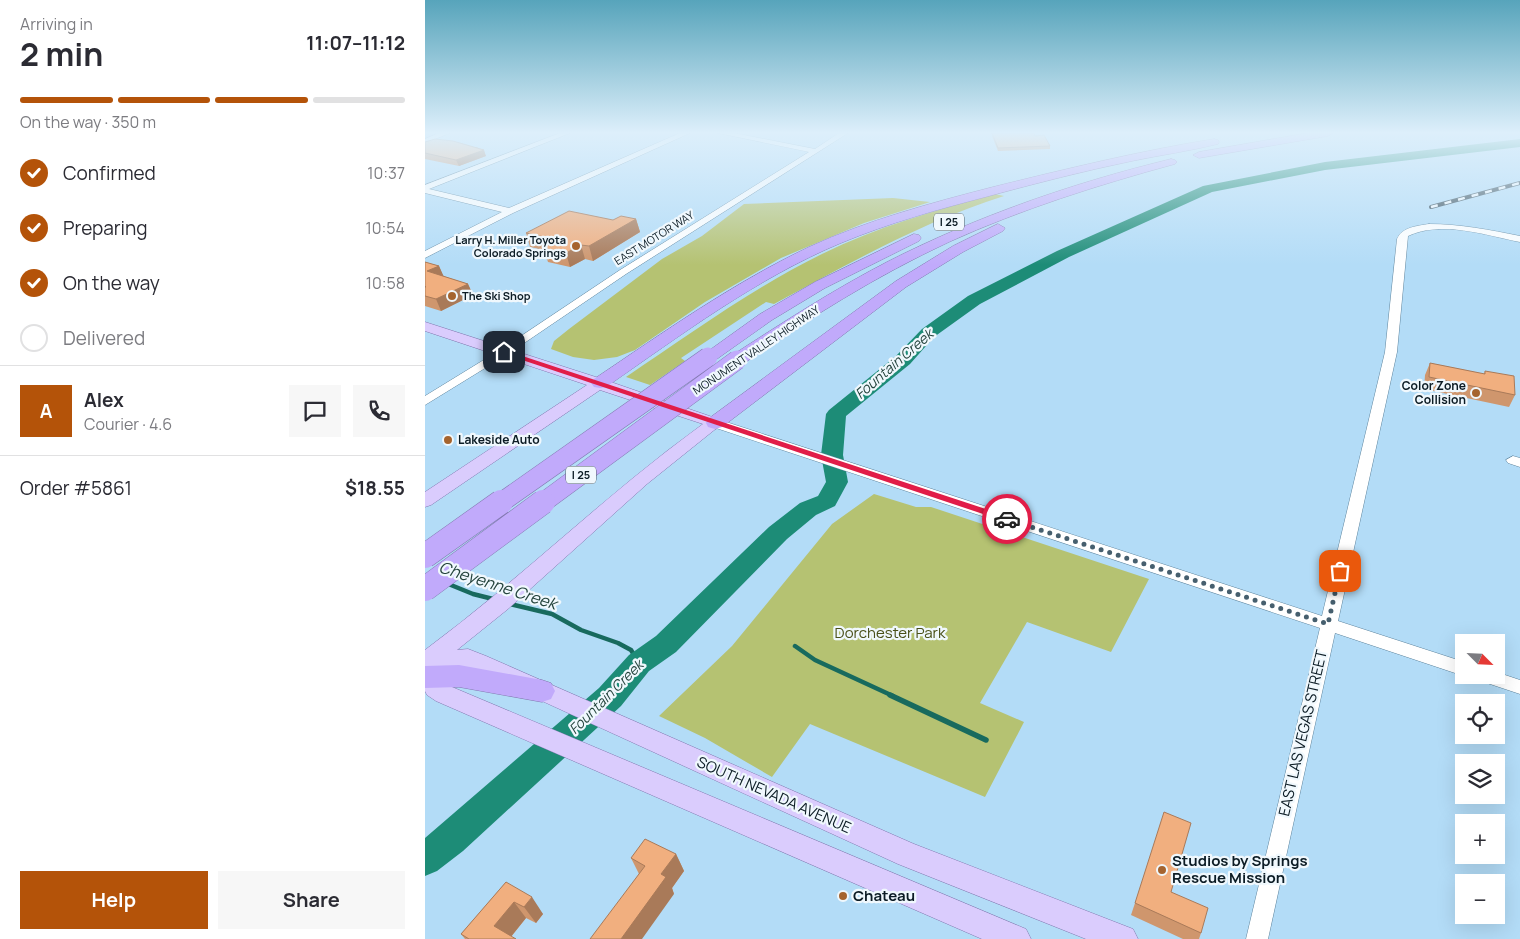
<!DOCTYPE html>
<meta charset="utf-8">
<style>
:root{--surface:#fff;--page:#f7f7f7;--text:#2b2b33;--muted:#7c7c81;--line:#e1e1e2;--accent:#b45309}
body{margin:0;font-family:Manrope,sans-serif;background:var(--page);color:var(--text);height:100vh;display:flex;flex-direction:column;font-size:19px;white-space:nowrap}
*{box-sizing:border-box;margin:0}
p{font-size:16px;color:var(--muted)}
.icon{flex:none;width:28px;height:28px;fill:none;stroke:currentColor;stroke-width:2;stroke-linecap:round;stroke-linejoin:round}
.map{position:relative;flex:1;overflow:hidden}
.panel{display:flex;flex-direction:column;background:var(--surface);width:425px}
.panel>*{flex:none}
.needle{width:32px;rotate:114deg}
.fabs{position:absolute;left:1030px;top:634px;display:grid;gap:10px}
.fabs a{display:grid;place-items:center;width:50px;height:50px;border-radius:0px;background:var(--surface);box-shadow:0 5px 20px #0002;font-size:25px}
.pin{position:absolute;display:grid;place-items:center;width:42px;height:42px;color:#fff;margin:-21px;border-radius:10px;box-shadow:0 2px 8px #0006}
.courier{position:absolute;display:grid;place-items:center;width:50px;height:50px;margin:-25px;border:4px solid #e11d48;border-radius:50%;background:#fff;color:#222;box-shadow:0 1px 6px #0007}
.summary em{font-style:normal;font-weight:700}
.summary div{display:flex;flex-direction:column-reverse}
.summary{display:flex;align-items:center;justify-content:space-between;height:85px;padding:0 20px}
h1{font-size:32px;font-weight:700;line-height:38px}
.bar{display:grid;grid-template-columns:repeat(4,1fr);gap:8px 5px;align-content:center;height:60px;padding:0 20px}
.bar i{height:6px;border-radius:4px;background:var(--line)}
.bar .current{background:var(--accent)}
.bar p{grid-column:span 4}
.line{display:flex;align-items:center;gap:12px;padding:0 20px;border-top:1px solid var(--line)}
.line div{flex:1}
.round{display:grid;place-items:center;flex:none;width:52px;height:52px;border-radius:0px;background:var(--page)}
ol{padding:0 20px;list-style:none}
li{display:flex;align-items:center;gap:15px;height:55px}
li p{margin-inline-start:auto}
li .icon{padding:5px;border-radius:50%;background:var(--accent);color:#fff;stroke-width:4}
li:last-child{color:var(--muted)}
li i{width:28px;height:28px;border:2px solid var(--line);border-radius:50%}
.cta{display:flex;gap:10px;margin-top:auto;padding:10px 20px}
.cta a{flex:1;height:58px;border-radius:0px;background:var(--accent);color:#fff;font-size:20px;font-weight:700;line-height:58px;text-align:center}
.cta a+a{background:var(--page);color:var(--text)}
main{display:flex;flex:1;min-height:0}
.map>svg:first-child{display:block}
.green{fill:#b5c272}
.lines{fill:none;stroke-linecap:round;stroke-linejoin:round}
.stream-far1{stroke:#186a5e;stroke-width:4.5}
.stream{stroke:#186a5e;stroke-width:5.5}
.river{fill:#1d8c77;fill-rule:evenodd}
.minor-casing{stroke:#5e849d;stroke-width:1}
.major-casing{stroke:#8278b0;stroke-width:1}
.highway-casing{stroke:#8278b0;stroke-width:1}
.minor{fill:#fff;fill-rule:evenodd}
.major{fill:#daccfd;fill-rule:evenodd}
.highway{fill:#c1aafb;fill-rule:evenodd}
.rail-casing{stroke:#354c59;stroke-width:4}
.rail{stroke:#f0f8fd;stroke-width:2.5;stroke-dasharray:7;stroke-linecap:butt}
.highway-bridge-far1-casing{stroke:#8278b0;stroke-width:20;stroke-linecap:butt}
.highway-bridge-casing{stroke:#8278b0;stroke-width:25;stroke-linecap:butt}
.highway-bridge-far1{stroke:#c1aafb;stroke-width:19}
.highway-bridge{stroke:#c1aafb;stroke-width:24}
.wall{fill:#cf966d}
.shaded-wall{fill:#a97a59}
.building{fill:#f1af7f;stroke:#a97a59}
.route{fill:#e11d48}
.done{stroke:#465f6e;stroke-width:5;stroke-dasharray:0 9}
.poi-dot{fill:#a5642f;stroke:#f0f8fd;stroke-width:2}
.labels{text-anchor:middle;stroke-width:4.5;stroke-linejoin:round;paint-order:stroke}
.shield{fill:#f0f8fd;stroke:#505e66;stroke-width:1}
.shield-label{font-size:11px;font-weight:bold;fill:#0c1c25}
.far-street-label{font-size:11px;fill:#0c1c25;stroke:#f0f8fd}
.far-poi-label{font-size:11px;font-weight:bold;fill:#0c1c25;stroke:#f0f8fd;text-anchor:end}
.poi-label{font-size:12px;font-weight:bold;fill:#0c1c25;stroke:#f0f8fd;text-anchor:end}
.water-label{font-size:14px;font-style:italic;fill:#25443d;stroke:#f0f8fd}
.near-park-label{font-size:15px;fill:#495018;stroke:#f0f8fd}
.near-street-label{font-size:15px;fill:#0c1c25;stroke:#f0f8fd}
.near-poi-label{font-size:15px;font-weight:bold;fill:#0c1c25;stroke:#f0f8fd;text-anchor:start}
.near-water-label{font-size:16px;font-style:italic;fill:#25443d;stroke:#f0f8fd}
</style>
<main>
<section class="panel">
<div class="summary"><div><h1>2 min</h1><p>Arriving in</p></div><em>11:07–11:12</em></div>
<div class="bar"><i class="current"></i><i class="current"></i><i class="current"></i><i></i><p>On the way · 350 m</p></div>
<ol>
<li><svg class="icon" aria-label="check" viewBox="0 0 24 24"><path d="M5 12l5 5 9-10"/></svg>Confirmed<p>10:37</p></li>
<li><svg class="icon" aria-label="check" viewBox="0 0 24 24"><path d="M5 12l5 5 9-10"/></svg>Preparing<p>10:54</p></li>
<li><svg class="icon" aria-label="check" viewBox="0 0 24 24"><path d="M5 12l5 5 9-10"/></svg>On the way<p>10:58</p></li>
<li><i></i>Delivered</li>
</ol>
<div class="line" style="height:90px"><b class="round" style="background:var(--accent);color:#fff">A</b><div><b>Alex</b><p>Courier · 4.6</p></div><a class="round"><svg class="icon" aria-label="chat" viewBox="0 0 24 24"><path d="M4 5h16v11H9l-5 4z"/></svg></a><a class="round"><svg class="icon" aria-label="phone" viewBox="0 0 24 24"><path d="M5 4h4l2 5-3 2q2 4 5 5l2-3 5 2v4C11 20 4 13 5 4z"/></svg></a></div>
<div class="line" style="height:65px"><div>Order #5861</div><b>$18.55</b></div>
<div class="cta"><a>Help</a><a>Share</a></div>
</section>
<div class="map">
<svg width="1095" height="939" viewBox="0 0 1095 939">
<rect width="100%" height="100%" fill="#b3dcf7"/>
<path class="green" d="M570,194L579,196C499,221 423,264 349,304L341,302L256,358L260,361L225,385L201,377C265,334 328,288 397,254C452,227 511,210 570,194Z
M468,198L505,202L439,223L356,258L280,302L210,350L192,357L169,360L148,357L126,349L129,341L144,329L237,259L277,236L319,204Z
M449,494L491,507H506L724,579L686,652L602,622L555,703L599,722L560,797L385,724L347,777L280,738L234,716L307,646L407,524Z"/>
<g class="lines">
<path class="stream-far1" d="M21,583L48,594L68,599
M85,604L127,614L156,630L193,643L206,650L214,663
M370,646L390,660L468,696"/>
<path class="stream" d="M465,695L561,740"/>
<path class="river" d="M1095,139V147L900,170L787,192L644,257L555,304L509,337L485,364L421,416L418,455L423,482L410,506L391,515L362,539L251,652L224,671L196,706L38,851L12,871L0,876V838L174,688L204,655L231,636L344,527L375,503L393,496L401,482L396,455L401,414L404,410L471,356L497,329L543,296L632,251L778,186L900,162Z"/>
<g class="minor-casing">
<path id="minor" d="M14,133H25L0,143V139Z
M135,133H145L4,189L84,208L255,133H265L88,213L0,258V251L77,212L0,193V185Z
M293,133H309L390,149L414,133H423L201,274L83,354L0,405V396L75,350L195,270L384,152Z
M1004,224C1035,224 1065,230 1095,236V242C1060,235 1017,220 983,236L972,352L913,621L1039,662V675H1042L1039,676L910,633L843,939H821L895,628L285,426L284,423L285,420H295L897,616L960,352L972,239C977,227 992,226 1004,224Z
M1088,456L1095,458V467L1083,463L1081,460Z
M1071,672L1095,680V694L1053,680L1050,675H1071Z"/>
</g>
<g class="major-casing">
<path id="major" d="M0,322L180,380L296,420L298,423L222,484L83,609L32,650L43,649L61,656L489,844L708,929L713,939H661L473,864L45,668L15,670L19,682L27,687L601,929L606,939H557L11,701L2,695L0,691V650C96,579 181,494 278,424L175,390L6,505L0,507V492L162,385L0,331Z"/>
</g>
<g class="highway-casing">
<path id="highway" d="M883,133H908L903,136L774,158L768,155L774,152Z
M789,139L793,140L794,142L793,144C765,151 736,155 707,161C659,171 612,183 564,196C514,209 464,223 416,243C332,278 256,335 181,387L175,388L169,387L166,383L169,379C239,332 308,283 384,247C443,220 506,203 568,187C641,169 714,151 789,139Z
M746,159L750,160L752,162L750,164C673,185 597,209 524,242C451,276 384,318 318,364H306L304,360L306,356C357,323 408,290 462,262C552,216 648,183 746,159Z
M573,224L580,228L578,231L538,252L481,287L297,427L290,429L283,427L281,423L283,419L471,281L528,246Z
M489,234L494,235L496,238L494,241L400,288L347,320L289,361H277L275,357L335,314L390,282Z
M34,665L117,680L126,683L130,691L126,699L117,702L34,687L0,688V666Z"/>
</g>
<use href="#minor" class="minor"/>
<use href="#major" class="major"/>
<use href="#highway" class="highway"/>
<g class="rail-casing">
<path id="rail" d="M1006,207L1095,183"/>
</g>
<use href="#rail" class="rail"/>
<g class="highway-bridge-far1-casing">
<path id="highway-bridge-far1" d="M74,504L283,357
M116,504L312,360"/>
</g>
<g class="highway-bridge-casing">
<path id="highway-bridge" d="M0,556L76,502
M0,589L118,502"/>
</g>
<use href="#highway-bridge-far1" class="highway-bridge-far1"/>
<use href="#highway-bridge" class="highway-bridge"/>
</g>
<path class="wall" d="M567,133L610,136L625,146V149L573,151L567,136Z
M0,142L53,148L61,156L34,166L0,159Z
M211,219L215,232L168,261L160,259L145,267L123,262L119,250L105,247L101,233Z
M0,262L14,266L18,276L43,284L48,295L16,311L0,306Z
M1005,363L1059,374L1060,371L1090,395L1084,407L999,389L1000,375Z
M251,854L259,871L247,888L249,894L214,874L206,858Z
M81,882L118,914L111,923L101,918L86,937L91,939H40L36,934Z
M746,892L776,933L774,939H758L706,915L710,903Z"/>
<path class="shaded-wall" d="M52,147L54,151L59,150L61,156L34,166L31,160Z
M211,219L215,232L168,261L164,246Z
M156,245L160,259L145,267L141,253Z
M14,266L19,277L2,271Z
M43,284L48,295L16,311L11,299Z
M251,854L259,871L247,888L249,894L217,939H196L236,874Z
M107,897L118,914L111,923L99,907Z
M89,902L101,918L84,939L69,926Z"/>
<path class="building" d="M567,133H609L610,136L619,135L625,146L573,148Z
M10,139L28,141L59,150L31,160L0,153V142Z
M144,211L188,220L196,216L211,219L164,246L156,245L141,253L118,248L133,240L101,233Z
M0,262L14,266L2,271L43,284L11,299L0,296V287H1L0,286Z
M1005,363L1060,374V371L1089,376L1090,395L1004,377Z
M739,812L766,823L746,892L783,908L776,933L710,903Z
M220,839L251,854L236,874L241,877L196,939H165L220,866L206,858Z
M81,882L107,897L99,907L89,902L69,926L91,939H44L36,934Z"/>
<linearGradient id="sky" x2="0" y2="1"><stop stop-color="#57a4bb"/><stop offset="0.5" stop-color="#ddeffb"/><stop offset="1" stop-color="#ddeffb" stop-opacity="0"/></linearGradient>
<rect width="1095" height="265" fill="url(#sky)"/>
<path class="route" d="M79,350L585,517L587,519L585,521H579L76,353L75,352Z"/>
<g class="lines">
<path class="done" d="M582,519L903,624L915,571"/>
</g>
<g class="poi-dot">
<circle cx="151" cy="246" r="5"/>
<circle cx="27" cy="296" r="5"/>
<circle cx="1051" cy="393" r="5"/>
<circle cx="23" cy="440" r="5"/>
<circle cx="737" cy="870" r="5"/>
<circle cx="418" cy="896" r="5"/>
</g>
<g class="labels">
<g class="shield">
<rect x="509" y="213.5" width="30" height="17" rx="4"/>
<rect x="141" y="466.5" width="30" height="17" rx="4"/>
</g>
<g class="shield-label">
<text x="524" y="226">I 25</text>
<text x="156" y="479">I 25</text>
</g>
<g class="far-street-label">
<text transform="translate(229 238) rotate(-32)" y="4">EAST MOTOR WAY</text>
<text transform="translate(331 350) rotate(-34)" y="4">MONUMENT VALLEY HIGHWAY</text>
</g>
<g class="far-poi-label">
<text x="141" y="244">Larry H. Miller Toyota<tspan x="141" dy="13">Colorado Springs</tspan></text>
<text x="37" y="300" text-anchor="start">The Ski Shop</text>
</g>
<g class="poi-label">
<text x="1041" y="390">Color Zone<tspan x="1041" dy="14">Collision</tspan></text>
<text x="33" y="444" text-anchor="start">Lakeside Auto</text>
</g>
<g class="water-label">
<text transform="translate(469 364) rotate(-41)" y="5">Fountain Creek</text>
<text transform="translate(181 697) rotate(-45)" y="5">Fountain Creek</text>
</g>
<g class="near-park-label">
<text x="465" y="638">Dorchester Park</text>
</g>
<g class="near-street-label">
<text transform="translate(878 733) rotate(-77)" y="5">EAST LAS VEGAS STREET</text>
<text transform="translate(349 795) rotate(24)" y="5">SOUTH NEVADA AVENUE</text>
</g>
<g class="near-poi-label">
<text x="747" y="866">Studios by Springs<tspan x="747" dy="17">Rescue Mission</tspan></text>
<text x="428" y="901">Chateau</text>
</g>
<g class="near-water-label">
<text transform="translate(73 585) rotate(18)" y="6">Cheyenne Creek</text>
</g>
</g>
</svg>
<div class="fabs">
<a><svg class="needle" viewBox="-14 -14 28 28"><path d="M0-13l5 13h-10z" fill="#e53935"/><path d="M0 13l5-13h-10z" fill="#7c7c81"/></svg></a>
<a><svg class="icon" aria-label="locate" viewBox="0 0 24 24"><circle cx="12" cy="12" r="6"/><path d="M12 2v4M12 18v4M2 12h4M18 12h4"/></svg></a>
<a><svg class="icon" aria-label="layers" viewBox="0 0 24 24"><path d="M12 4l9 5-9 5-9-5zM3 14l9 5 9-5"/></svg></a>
<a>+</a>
<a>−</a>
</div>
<div class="pin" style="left:915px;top:571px;background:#ea580c"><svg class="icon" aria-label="bag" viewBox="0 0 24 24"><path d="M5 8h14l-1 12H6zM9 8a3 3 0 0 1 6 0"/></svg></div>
<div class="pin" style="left:79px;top:352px;background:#1f2937"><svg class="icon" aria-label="home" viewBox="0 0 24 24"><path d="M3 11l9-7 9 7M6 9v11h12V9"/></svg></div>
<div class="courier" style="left:582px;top:519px"><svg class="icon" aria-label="car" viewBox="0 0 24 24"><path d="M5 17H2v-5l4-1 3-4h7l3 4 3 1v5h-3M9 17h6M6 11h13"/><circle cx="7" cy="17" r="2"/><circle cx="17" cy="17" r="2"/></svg></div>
</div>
</main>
